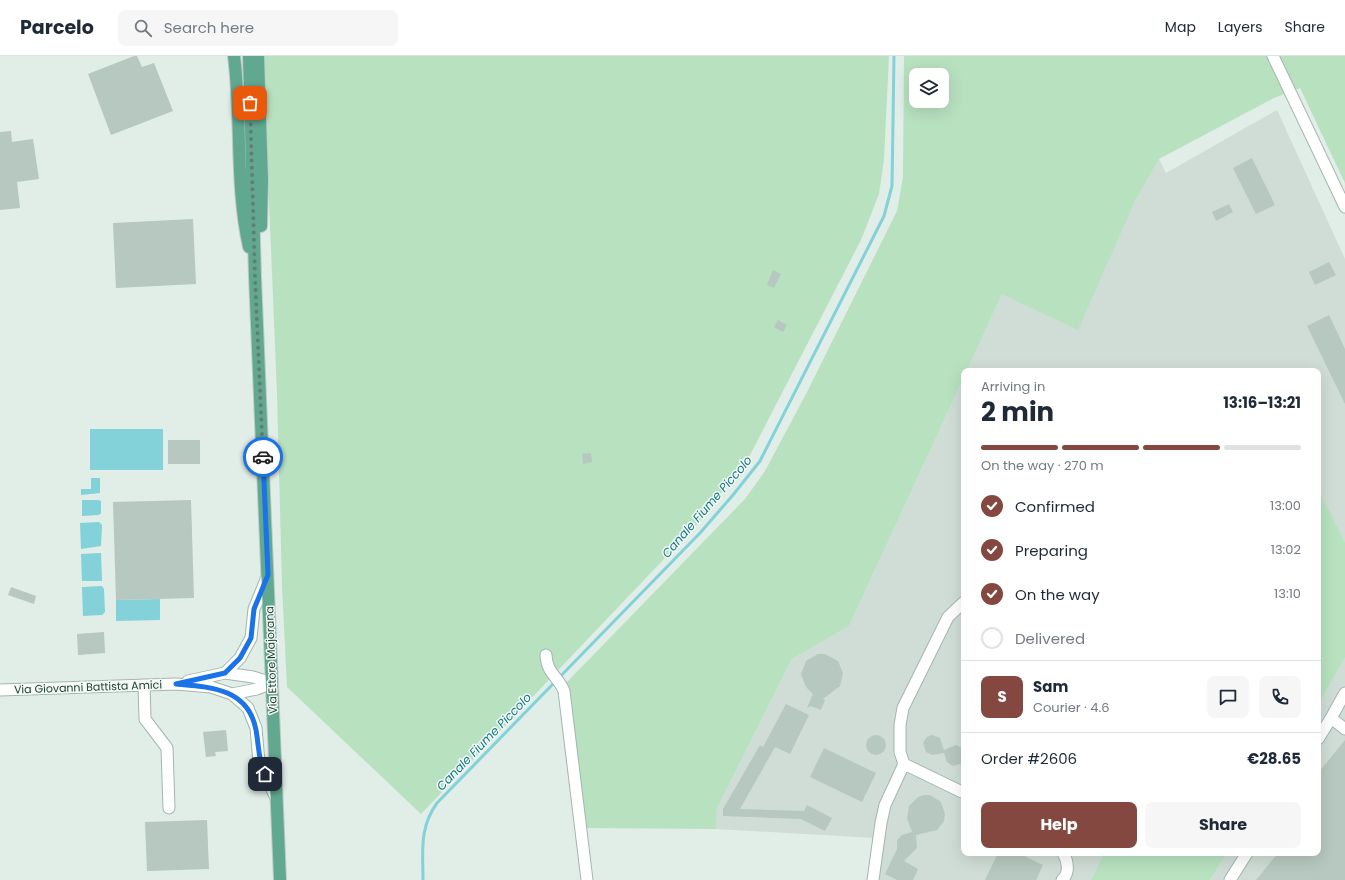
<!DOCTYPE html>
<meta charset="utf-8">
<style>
:root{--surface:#fff;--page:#f6f6f7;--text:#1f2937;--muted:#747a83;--line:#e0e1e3;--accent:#844841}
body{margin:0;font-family:Poppins,sans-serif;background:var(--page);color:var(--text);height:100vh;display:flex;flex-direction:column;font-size:15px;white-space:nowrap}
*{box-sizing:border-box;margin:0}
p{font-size:13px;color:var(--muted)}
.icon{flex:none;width:22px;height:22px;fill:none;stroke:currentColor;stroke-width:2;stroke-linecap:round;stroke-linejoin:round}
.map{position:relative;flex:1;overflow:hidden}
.panel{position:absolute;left:961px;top:312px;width:360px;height:488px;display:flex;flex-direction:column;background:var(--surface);border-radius:8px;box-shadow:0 4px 16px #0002}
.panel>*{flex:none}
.tools{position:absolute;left:909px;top:12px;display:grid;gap:8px}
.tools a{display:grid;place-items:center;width:40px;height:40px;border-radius:8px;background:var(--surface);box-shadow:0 4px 16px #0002;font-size:20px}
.pin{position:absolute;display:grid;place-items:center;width:34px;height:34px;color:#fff;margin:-17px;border-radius:8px;box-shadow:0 2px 6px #0006}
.courier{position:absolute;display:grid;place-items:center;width:40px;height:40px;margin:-20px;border:3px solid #1a73e8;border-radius:50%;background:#fff;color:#222;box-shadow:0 1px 5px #0007}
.headline em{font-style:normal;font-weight:700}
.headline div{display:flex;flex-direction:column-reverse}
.headline{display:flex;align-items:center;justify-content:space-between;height:68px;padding:0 20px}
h1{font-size:26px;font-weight:700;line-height:30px}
.bar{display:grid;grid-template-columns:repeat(4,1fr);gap:6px 4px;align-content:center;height:48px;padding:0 20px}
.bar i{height:5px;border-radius:3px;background:var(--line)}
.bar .active{background:var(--accent)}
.bar p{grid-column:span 4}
.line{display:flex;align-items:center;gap:10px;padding:0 20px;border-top:1px solid var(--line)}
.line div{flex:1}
.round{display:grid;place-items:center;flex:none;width:42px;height:42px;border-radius:8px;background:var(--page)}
ol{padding:0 20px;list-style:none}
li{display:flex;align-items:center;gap:12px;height:44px}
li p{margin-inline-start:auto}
li .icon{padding:4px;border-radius:50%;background:var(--accent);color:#fff;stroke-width:4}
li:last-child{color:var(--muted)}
li i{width:22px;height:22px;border:2px solid var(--line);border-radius:50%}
.button{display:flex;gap:8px;margin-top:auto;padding:8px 20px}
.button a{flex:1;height:46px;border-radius:8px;background:var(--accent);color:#fff;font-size:16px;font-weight:700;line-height:46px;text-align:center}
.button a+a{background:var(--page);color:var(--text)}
header{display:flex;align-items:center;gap:24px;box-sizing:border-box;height:56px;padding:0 20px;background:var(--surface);border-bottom:1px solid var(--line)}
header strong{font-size:19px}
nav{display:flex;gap:22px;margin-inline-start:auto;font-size:14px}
.search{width:280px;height:36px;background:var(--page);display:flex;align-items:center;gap:10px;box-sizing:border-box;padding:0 14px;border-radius:8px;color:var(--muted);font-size:15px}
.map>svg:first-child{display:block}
.built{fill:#cfddd6}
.green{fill:#b8e1c0;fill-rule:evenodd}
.water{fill:#83d1d9}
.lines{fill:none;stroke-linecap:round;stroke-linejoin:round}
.stream{stroke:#83d1d9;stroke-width:3}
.building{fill:#b6c8c0}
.minor-casing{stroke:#a3b6ae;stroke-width:13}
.major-casing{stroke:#c0cac6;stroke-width:14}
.minor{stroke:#fff;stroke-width:11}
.major{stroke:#61a891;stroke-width:12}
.done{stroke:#637d73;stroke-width:4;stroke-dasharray:0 7.2}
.route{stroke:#1a73e8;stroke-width:5}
.labels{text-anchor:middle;stroke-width:3;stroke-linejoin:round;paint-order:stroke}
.street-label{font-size:11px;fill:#1f4035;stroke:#f2f9f5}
.water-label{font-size:12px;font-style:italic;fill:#137883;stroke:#f2f9f5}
</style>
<header>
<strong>Parcelo</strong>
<div class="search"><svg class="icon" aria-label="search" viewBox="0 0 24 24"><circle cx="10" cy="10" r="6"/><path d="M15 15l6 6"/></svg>Search here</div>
<nav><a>Map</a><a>Layers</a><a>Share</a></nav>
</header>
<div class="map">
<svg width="1345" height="824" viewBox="0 0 1345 824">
<rect width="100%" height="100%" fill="#e1ede7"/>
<path class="built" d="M1277,54L1345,203V486L1318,432V315H967L1002,238L1134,147L1159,103L1166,117Z
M964,321V797H1104L1091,824H867L875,782L716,773L717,752L792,603L849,570Z
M1345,602V824H1210L1227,797H1318V649Z"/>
<path class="green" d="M263,0H889L884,103L879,138L861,184L750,399L704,461L421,758L287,631L282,530L277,337Z
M904,0H1345V127L1300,32L1274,42L1159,103L1134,147L1078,274L1002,238L967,315H964V321L849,570L792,603L717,752L716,773L584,772L566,627L745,443L765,415L806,338L897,155L903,121ZM916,19H942V45H916Z
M1318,432L1345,486V602L1318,649Z
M1104,797H1227L1210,824H1091Z"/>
<path class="water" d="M90,373H163V414H90Z
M91,422H100V437L81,439V433H91Z
M82,444H98L101,445V457L99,459L82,460Z
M99,466L102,469L101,490L81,493L80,467Z
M101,497L102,525H82L81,498Z
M102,530L104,533L105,556L102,559L83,560L82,531Z
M160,543V564L116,565V544Z"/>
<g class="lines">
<path class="stream" d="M423,824C423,795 419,772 437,747L700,477L733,439L760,405L884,160L892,130L894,0"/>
</g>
<path class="building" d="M134,0H137L142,11L154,7L173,55L111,79L88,18Z
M11,75L12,86L33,83L39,123L17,126L20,152L0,154V76Z
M1252,102L1275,149L1256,158L1233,112Z
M1229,148L1233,156L1216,165L1212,156Z
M193,163L196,228L116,232L113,167Z
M1329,206L1336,219L1315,229L1309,216Z
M773,214L781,218L774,232L767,229Z
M1329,259L1345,293V348L1307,270Z
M778,264L787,269L783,276L774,271Z
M168,384H200V408H168Z
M591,397L592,406L583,408L582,398Z
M191,444L194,542L116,544L113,446Z
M11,531L36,540L34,548L8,539Z
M104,576L105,597L78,599L77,578Z
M818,598H825L838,605L843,617L840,630L823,643L825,644L821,654L811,650L807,652L813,638L806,631L801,618L806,605Z
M786,648L809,659L790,698L775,691L740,753L804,755L807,749L832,762L825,775L801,763L723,760V753L760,689L763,691Z
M226,674L228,695L215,696L216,700L206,701L203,676Z
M866 689a10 10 0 1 1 20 0a10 10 0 1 1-20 0Z
M932,679L940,682L944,694L956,689L962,692L964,694L963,707L953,710L947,706L944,697L932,699L926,696L923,687L927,681Z
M1345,684V824H1256L1278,797H1318V717Z
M824,692L876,717L862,746L810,721Z
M924,739H930L941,746L945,758L944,765L937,774L916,779L917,792L904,805L918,813L913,824H897L885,818L897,793V784L902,779L912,776L907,762L909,750L918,741Z
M207,764L209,813L147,815L145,766Z
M998,797H1018L1043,809L1036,824H985Z"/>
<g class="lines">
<g class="minor-casing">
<path id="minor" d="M1273,0L1345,151
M964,546L948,561L903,652L900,669V696L904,708L964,737
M546,599C547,618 558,620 564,635L587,824
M225,617L240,602L251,582L254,553L267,521
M188,625L225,617L253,621L272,627
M144,629L145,663L167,692L169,752
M0,634L176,628L211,631L232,638L248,652L256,672L259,706L276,742
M232,638L257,633L272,627
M1331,662L1345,637
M1318,683L1331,662L1345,673
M873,824L881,767L885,749L904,708
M1062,824C1070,817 1068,805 1063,797
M1230,824L1247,797"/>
</g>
<g class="major-casing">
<path id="major" d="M234,0C242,64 235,128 249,191
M249,0L255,221L280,824
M258,0L262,124L261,170"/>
</g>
<use href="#minor" class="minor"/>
<use href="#major" class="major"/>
</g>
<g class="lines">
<path class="done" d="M250,47L255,221L263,401"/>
<path class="route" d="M263,401L268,519L254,553L251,582L240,602L225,617L176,628C210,631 248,632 256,674C259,690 258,704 265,718"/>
</g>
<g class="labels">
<g class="street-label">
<text transform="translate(271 604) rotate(-92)" y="4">Via Ettore Majorana</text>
<text transform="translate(88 631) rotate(-2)" y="4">Via Giovanni Battista Amici</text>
</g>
<g class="water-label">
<text transform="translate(707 451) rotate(-49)" y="4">Canale Fiume Piccolo</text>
<text transform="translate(484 686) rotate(-46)" y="4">Canale Fiume Piccolo</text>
</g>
</g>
</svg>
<div class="tools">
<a><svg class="icon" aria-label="layers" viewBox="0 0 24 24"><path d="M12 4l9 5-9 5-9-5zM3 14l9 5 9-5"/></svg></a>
</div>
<div class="pin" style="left:250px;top:47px;background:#ea580c"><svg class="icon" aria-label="bag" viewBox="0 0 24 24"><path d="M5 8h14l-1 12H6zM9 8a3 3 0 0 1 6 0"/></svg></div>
<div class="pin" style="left:265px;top:718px;background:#1f2937"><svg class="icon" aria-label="home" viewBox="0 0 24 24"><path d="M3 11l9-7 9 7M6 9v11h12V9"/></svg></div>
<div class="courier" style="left:263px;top:401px"><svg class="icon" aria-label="car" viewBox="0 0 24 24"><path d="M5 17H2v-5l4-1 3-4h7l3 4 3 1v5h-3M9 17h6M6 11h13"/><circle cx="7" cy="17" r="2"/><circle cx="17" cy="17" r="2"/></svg></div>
<section class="panel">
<div class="headline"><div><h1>2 min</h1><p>Arriving in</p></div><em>13:16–13:21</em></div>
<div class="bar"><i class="active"></i><i class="active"></i><i class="active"></i><i></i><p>On the way · 270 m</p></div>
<ol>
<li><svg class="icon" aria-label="check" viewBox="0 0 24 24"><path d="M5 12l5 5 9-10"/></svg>Confirmed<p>13:00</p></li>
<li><svg class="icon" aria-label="check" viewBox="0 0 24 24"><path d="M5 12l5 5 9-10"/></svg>Preparing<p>13:02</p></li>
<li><svg class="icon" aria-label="check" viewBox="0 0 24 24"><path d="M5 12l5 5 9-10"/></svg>On the way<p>13:10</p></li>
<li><i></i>Delivered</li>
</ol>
<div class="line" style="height:72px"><b class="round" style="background:var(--accent);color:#fff">S</b><div><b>Sam</b><p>Courier · 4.6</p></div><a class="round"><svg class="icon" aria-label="chat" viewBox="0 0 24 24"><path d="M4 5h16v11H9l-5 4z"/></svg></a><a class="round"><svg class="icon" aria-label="phone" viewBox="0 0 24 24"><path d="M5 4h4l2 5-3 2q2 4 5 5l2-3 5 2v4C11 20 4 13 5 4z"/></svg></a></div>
<div class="line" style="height:52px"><div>Order #2606</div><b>€28.65</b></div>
<div class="button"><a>Help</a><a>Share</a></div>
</section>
</div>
